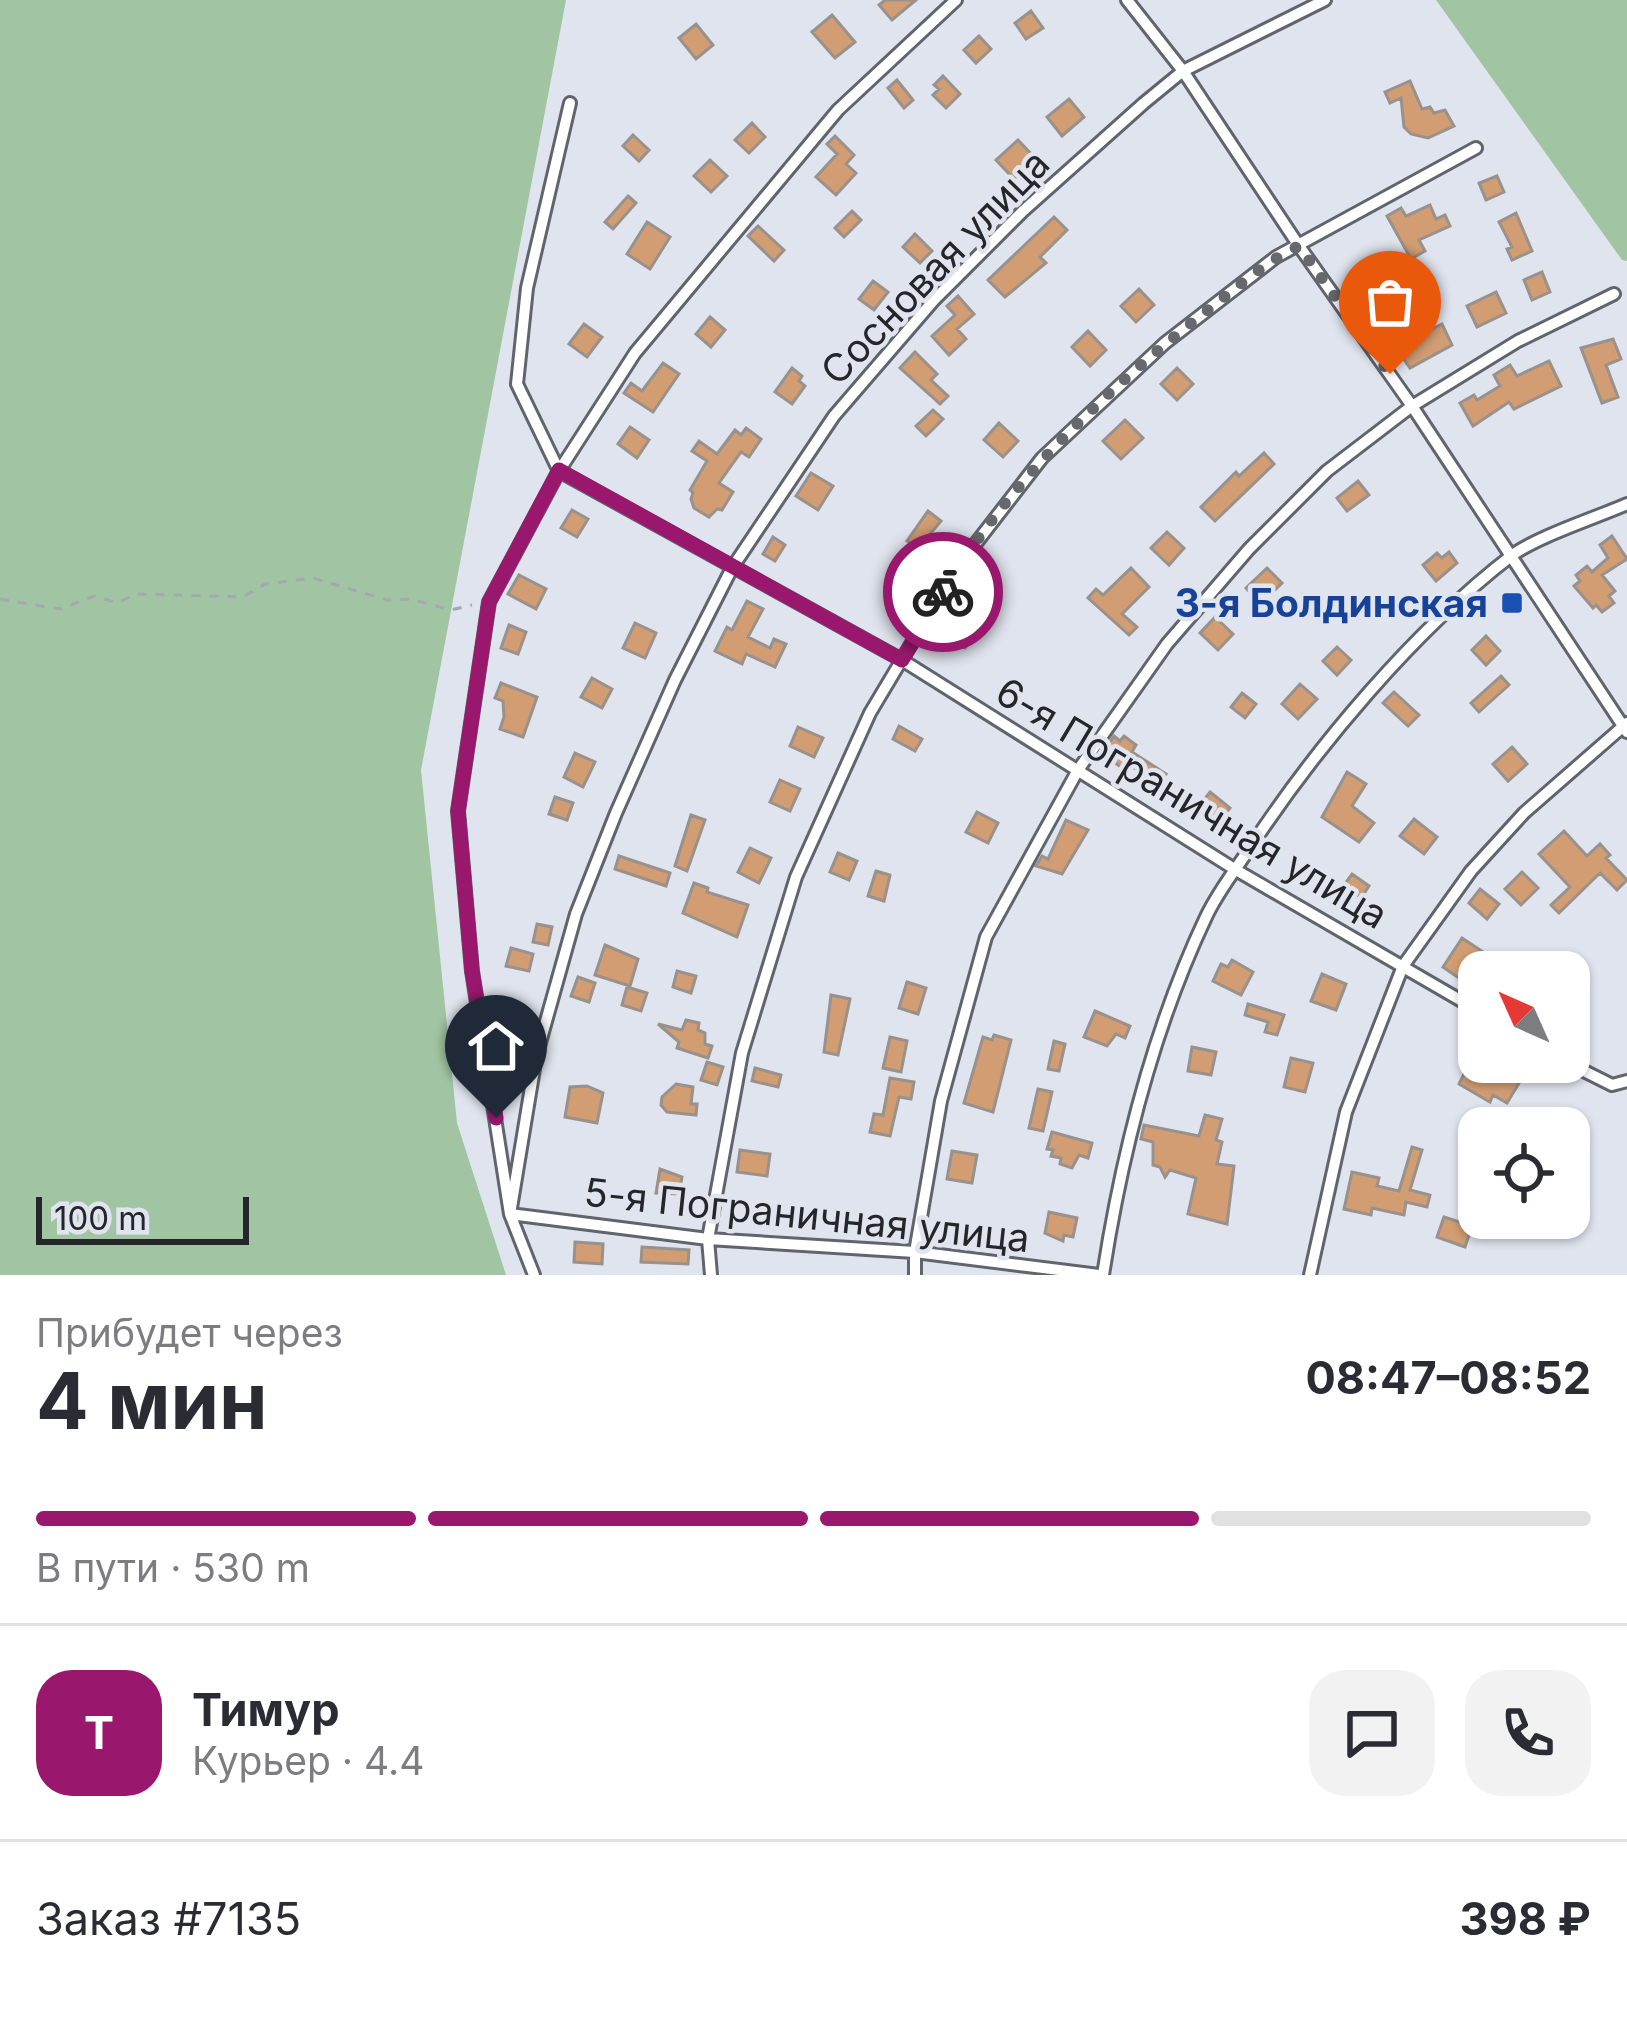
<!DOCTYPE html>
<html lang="ru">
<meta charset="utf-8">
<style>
:root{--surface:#fff;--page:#f2f2f3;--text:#2b2b33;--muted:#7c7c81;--line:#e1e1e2;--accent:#99186e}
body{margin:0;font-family:Inter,sans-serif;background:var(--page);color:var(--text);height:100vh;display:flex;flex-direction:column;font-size:45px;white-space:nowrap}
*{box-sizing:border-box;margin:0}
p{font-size:39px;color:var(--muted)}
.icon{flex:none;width:66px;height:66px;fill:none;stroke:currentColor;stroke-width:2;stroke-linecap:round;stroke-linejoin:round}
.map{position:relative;height:1275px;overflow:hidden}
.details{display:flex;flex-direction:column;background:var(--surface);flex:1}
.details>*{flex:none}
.needle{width:78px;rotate:315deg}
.fabs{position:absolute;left:1458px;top:951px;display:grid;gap:24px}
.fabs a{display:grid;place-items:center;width:132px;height:132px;border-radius:24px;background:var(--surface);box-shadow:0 3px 9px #0004;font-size:60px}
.scale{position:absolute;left:36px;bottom:30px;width:213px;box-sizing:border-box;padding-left:12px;border:6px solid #242629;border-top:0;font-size:33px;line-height:42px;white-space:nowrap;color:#242629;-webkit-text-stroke:9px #e0e4ee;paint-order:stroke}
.pin{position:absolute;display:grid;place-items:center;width:102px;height:102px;color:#fff;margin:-123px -51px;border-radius:50% 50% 50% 0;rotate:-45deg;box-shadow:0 0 12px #0007}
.pin .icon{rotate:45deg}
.courier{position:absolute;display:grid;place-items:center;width:120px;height:120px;margin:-60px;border:9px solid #99186e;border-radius:50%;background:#fff;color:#222;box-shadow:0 3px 15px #0007}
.summary em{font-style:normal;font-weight:700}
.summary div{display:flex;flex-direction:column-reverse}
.summary{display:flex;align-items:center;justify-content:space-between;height:204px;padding:0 36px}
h1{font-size:78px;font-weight:700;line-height:90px}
.bar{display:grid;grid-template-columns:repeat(4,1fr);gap:18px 12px;align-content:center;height:144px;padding:0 36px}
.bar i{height:15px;border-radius:9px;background:var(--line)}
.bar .on{background:var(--accent)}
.bar p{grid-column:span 4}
.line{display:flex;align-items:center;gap:30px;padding:0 36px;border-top:3px solid var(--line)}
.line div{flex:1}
.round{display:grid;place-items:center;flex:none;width:126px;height:126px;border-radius:36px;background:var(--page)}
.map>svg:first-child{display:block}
.green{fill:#a1c5a2}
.building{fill:#d29d73;stroke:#99918b;stroke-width:3}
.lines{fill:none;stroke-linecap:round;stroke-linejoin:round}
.street-casing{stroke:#60646c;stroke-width:16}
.path{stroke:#a4a8af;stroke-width:3;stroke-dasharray:9 9;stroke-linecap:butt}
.street{stroke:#fff;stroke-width:10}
.done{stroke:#66686e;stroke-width:12;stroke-dasharray:0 21.6}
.route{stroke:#99186e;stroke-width:15}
.transit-dot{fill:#1a4fb4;stroke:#e0e4ee;stroke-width:4.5}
.labels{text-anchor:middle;stroke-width:9;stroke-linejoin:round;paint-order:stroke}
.street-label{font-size:39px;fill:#242629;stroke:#e0e4ee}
.transit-label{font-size:39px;font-weight:bold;fill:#164399;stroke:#e0e4ee;text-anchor:end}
</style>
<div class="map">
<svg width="1627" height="1275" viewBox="0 0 1627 1275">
<rect width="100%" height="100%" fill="#e0e4ee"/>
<path class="green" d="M0,0H566L421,770L457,1123L506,1275H0Z
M1436,0H1627V261L1622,260Z"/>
<path class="building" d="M885,0H916L892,20L879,5Z
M1031,11L1043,28L1026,39L1015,23Z
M832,15L855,42L835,58L812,32Z
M696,24L713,45L696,59L679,38Z
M979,36L991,49L976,63L964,50Z
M943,76L960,94L946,108L933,95L939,89L934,85Z
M897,80L913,100L904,108L888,88Z
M1410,81L1422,109L1430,107L1434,113L1445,110L1454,126L1428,138L1411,134L1404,127L1401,98L1390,103L1385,92Z
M1069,99L1084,117L1062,136L1047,117Z
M752,123L765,137L749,153L735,140Z
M633,135L649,150L639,161L623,146Z
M835,136L854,155L846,164L856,173L836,195L816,177L837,154L827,144Z
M1018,140L1036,159L1024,177L1020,173L1014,179L996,160Z
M710,160L727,176L711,192L694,176Z
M1497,176L1504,192L1486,200L1479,183Z
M628,196L636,203L613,229L605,222Z
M1430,205L1436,219L1445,215L1450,226L1419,240L1425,251L1411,259L1387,216L1401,208L1406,216Z
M852,211L861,220L844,237L835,228Z
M1516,213L1532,251L1512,260L1507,249L1512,247L1499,222Z
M1054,217L1067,230L1040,257L1046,263L1005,297L988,280Z
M647,222L670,237L650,269L627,254Z
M758,226L784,250L774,261L748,236Z
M915,234L932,251L920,263L903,247Z
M1413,263L1420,278L1403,286L1396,271Z
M1542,272L1550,292L1532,300L1524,280Z
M873,281L888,292L874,310L859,299Z
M1139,289L1154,305L1136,322L1121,306Z
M1496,292L1506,313L1477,327L1467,306Z
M958,296L974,314L957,329L966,339L949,355L932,336L955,315L947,306Z
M710,317L725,330L711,347L696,334Z
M584,324L602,337L587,357L569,344Z
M1442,324L1452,345L1410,368L1394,345L1405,337L1408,341Z
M1088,331L1106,350L1090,366L1072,347Z
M1613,339L1621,359L1606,365L1618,397L1602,403L1581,348Z
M915,352L937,374L931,380L948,396L940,404L900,368Z
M1549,361L1561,386L1514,409L1509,402L1473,426L1460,403L1474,395L1477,400L1500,386L1494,375L1510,365L1517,376Z
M663,363L679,374L653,412L624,393L631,383L642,391Z
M792,368L802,376L799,381L805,386L792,404L775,392Z
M1177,368L1193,384L1177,400L1161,384Z
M933,410L943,419L926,436L916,426Z
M1125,420L1143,438L1121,459L1103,441Z
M999,423L1018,441L1003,457L984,440Z
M630,427L649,440L637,458L618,444Z
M746,428L761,439L749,457L741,452L719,483L733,492L722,510L717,509L709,517L694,508L691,499L693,493L690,490L707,461L692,451L699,441L717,454L735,430L741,435Z
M1264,453L1274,464L1215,521L1201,507L1236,472L1239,476Z
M811,473L833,486L818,510L796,496Z
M1358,481L1369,495L1347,511L1337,498Z
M572,510L588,519L577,537L561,528Z
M928,511L941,521L925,540L932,546L925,555L907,541Z
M1167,532L1184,548L1169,565L1151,548Z
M1612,536L1627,559L1602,575L1615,591L1609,596L1614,603L1602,612L1596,605L1593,608L1574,586L1580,581L1576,575L1587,566L1592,572L1608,558L1600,545Z
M773,537L785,545L775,561L763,554Z
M1449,552L1457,563L1436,581L1423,565L1437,553L1442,558Z
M1131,568L1149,587L1122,614L1137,627L1129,635L1088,598L1096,589L1103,595Z
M1267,568L1282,583L1261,604L1246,588Z
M519,575L546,589L536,609L508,594Z
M747,601L763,609L748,637L770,648L774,639L786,644L775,667L746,654L742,664L715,651L727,627L732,630Z
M961,613L981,627L965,648L945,634Z
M1215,617L1233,634L1218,650L1200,633Z
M635,623L656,633L645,658L623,648Z
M509,625L526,632L518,654L501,648Z
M1486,636L1500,651L1486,665L1472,650Z
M1337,647L1351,660L1337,675L1323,661Z
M1501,676L1509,685L1479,712L1471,703Z
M592,678L612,689L602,708L581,697Z
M501,683L537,697L523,737L500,729L504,717L503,701L495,698Z
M1300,684L1317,699L1298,719L1282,704Z
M1394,692L1419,715L1408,726L1383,703Z
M1242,693L1256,704L1245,718L1231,707Z
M899,726L922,739L915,751L893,739Z
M798,727L823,738L814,757L790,746Z
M1114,736L1120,741L1124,736L1136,745L1132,752L1166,774L1152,797L1142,791L1150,778L1126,763L1122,768L1102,753Z
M1512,747L1527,764L1508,781L1493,764Z
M575,753L595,762L583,787L564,777Z
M1347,772L1366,784L1352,806L1374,823L1359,842L1322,817Z
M780,780L800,789L790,811L770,802Z
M1210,792L1230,808L1217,824L1197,808Z
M555,797L573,803L567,820L549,814Z
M977,812L998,823L988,843L966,832Z
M691,815L705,820L687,871L675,866Z
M1414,819L1437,837L1424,854L1400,836Z
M1066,820L1088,830L1062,874L1036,866L1042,856L1048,859Z
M1564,831L1587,856L1600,844L1610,855L1606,858L1627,880L1617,890L1600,873L1559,913L1551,905L1570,887L1539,854Z
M750,848L771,858L759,883L738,872Z
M838,853L857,861L849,880L830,872Z
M619,856L670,873L666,886L615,869Z
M876,871L890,875L884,901L868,896Z
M1522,872L1538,888L1521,905L1505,889Z
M1352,874L1369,886L1361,898L1356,894L1348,905L1336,896Z
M694,883L708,888L707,892L748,905L737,937L683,913Z
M1480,889L1499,904L1487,919L1469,903Z
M537,924L552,927L548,945L533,942Z
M1462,938L1486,954L1466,983L1443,967Z
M605,945L638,959L630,986L595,975Z
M511,948L533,954L529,971L506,966Z
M1232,960L1253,972L1241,995L1213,981L1221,964L1228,967Z
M677,971L696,976L691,993L673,987Z
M1322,974L1346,984L1336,1010L1311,1001Z
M578,977L595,983L589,1002L571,996Z
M907,982L926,988L918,1014L899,1008Z
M627,987L647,993L641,1011L622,1005Z
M831,995L850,999L838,1055L824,1052Z
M1248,1004L1284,1015L1277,1035L1265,1032L1268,1022L1245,1015Z
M1095,1011L1130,1026L1125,1038L1116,1034L1107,1046L1084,1037Z
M686,1020L699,1023L698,1030L705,1033V1044L712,1046L708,1058L677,1048L679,1042L658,1024L682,1030Z
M515,1022L529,1026L523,1045L510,1041Z
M994,1035L1011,1040L993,1112L964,1103L983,1037L992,1040Z
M890,1037L907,1041L901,1072L883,1068Z
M1054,1041L1065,1044L1059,1071L1048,1069Z
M1479,1044V1062L1519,1083L1507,1103L1493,1095L1490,1102L1459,1084Z
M1192,1047L1216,1052L1211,1075L1188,1071Z
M1291,1058L1313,1063L1305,1092L1284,1087Z
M707,1062L723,1067L717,1085L701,1080Z
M755,1068L781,1075L778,1087L752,1081Z
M890,1078L914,1082L911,1099L899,1097L890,1136L870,1132L874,1114L883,1115Z
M676,1084L693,1087L691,1104H697L696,1115L667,1112L661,1105L662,1097Z
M587,1086L603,1093L597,1123L565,1117L570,1087Z
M1038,1089L1052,1092L1043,1131L1029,1128Z
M1205,1115L1222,1119L1216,1140L1222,1142L1217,1164L1234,1166L1227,1224L1188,1214L1196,1178L1170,1170L1165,1177L1160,1167L1153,1165V1142L1141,1139L1144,1125L1199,1136Z
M1052,1132L1092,1143L1088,1158L1079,1155L1072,1168L1060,1164L1061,1158L1051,1156L1053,1150L1047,1149Z
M1412,1147L1422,1150L1410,1190L1430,1195L1427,1207L1406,1202L1404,1215L1372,1208L1371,1215L1344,1209L1352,1172L1379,1178L1377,1186L1399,1191Z
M740,1150L770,1154L767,1176L737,1172Z
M952,1151L977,1155L972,1183L947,1179Z
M660,1169L682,1177L679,1194L656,1193Z
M1049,1212L1077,1218L1073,1237L1064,1235L1063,1241L1045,1233Z
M1444,1217L1472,1226L1465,1247L1437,1237Z
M575,1242L603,1244L602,1264L574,1262Z
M642,1247L689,1250L688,1264L641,1262Z"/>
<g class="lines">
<g class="street-casing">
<path id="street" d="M1127,0L1183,71L1299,246L1412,406L1627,732
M570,103L527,288L517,384L559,471L902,660L1236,870L1479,1011
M1566,1062L1612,1085L1627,1081
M534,1275L510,1214L472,971L458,811L489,602L559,471L635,353L838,110L956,0
M711,1275L708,1239L742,1053L796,877L870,713L956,569L1042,458L1165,343L1276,257L1476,148
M915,1275V1252L941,1101L986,937L1078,770L1167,644L1249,549L1327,471L1412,406L1518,341L1614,294
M1099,1275L915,1252L708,1239L510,1214L536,1057L576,914L616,813L675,680L732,568L834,416L934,300L1023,211L1144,103L1183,71L1325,0
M1103,1275C1122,1152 1153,1029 1206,917C1217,893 1235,870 1250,848C1317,746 1414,631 1511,556C1536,537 1595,518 1627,504
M1310,1275L1346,1112L1403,966L1471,871L1524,813L1627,723"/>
</g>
<path class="path" d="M0,599L60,609L94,596L118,603L135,594L243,597L265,584L313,578L387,600L411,599L451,610L472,605"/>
<use href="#street" class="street"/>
</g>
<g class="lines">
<path class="done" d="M943,592C1009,481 1107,389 1208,310C1237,287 1265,262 1299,246L1390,374"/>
<path class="route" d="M496,1118L472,971L458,811L489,602L559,470L902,660L943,592"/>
</g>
<rect class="transit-dot" x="1500" y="591" width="24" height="24" rx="6"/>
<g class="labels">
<g class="street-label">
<text transform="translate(935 267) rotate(-46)" y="14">Сосновая улица</text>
<text transform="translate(1192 803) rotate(31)" y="14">6-я Пограничная улица</text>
<text transform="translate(807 1215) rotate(6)" y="14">5-я Пограничная улица</text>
</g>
<g class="transit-label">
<text x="1488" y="617">3-я Болдинская</text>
</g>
</g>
</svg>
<div class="fabs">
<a><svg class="needle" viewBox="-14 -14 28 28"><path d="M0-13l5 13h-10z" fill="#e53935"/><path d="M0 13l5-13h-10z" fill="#7c7c81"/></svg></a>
<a><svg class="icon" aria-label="locate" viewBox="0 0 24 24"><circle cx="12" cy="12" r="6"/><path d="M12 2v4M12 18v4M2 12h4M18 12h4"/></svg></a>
</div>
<div class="scale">100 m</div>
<div class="pin" style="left:1390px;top:374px;background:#ea580c"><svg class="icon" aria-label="bag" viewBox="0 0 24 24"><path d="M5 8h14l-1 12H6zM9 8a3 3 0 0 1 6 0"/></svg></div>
<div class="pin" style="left:496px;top:1118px;background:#1f2937"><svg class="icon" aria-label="home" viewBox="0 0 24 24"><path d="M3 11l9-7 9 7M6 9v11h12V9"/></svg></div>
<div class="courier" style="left:943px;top:592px"><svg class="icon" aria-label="bike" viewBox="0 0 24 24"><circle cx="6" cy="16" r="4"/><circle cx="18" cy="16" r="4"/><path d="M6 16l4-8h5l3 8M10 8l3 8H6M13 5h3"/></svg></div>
</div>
<section class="details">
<div class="summary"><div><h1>4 мин</h1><p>Прибудет через</p></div><em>08:47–08:52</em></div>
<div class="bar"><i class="on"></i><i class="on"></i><i class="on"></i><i></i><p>В пути · 530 m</p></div>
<div class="line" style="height:216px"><b class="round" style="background:var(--accent);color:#fff">Т</b><div><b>Тимур</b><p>Курьер · 4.4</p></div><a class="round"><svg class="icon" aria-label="chat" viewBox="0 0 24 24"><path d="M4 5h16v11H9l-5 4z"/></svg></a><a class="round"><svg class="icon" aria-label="phone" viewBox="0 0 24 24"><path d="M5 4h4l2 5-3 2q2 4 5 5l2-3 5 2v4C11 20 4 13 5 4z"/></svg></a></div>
<div class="line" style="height:156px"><div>Заказ #7135</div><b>398 ₽</b></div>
</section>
